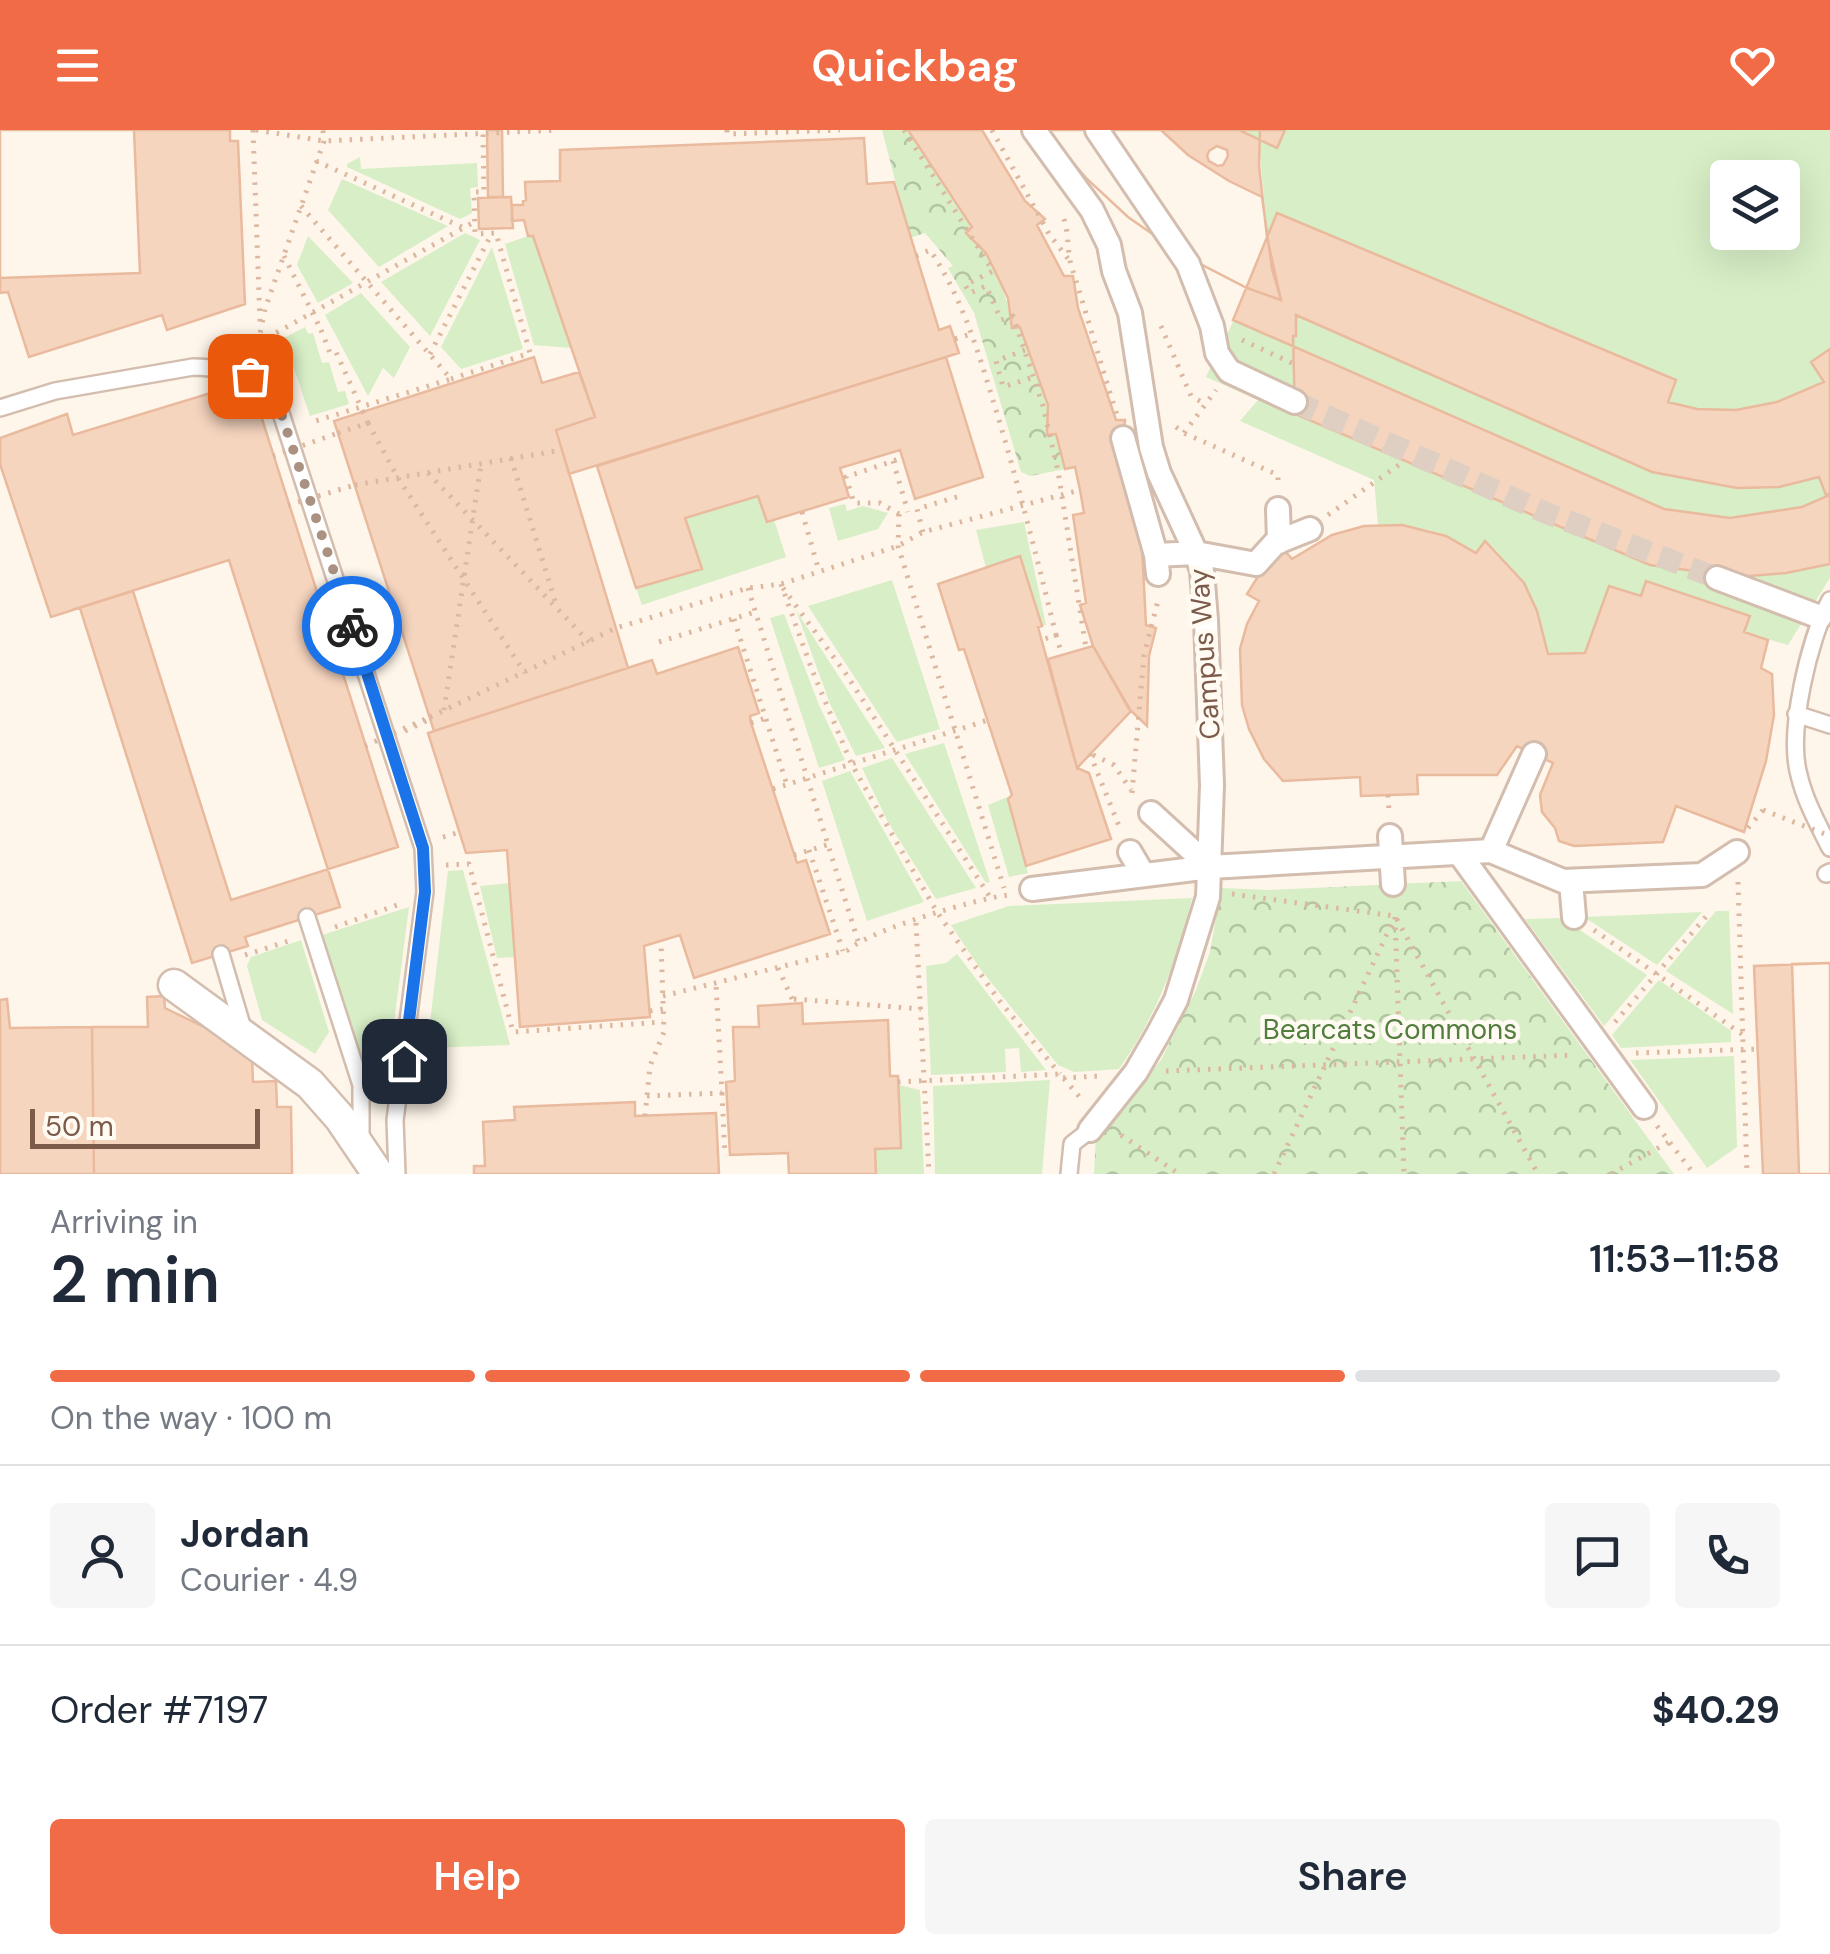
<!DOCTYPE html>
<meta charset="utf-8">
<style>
:root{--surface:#fff;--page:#f6f6f7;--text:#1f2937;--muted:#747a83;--line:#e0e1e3;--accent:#f16b46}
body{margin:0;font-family:"DM Sans",sans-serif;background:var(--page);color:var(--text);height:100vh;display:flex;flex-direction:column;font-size:38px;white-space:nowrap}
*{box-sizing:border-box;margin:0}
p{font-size:32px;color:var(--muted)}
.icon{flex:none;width:55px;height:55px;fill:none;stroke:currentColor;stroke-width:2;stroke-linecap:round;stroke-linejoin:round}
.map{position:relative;height:1044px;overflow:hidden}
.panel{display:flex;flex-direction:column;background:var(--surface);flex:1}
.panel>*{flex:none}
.fabs{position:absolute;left:1710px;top:30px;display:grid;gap:20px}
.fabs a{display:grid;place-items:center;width:90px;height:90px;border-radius:10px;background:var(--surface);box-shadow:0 10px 40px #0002;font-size:50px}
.scale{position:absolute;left:30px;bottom:25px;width:230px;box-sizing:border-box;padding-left:10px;border:5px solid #7c5b4a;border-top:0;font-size:28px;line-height:35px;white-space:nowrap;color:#7c5b4a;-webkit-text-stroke:8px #fffaf2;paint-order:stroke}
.pin{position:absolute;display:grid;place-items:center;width:85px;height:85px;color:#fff;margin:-42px;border-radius:20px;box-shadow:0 5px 15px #0006}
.courier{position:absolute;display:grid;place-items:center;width:100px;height:100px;margin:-50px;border:8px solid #1a73e8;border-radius:50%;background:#fff;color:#222;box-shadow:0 2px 12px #0007}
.headline em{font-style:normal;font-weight:600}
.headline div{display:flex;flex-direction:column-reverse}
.headline{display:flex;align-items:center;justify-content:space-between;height:170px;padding:0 50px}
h1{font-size:65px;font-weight:600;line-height:75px}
.bar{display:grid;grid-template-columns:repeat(4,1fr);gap:15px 10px;align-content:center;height:120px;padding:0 50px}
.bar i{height:12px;border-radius:8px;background:var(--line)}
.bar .on{background:var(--accent)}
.bar p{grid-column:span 4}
.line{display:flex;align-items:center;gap:25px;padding:0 50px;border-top:2px solid var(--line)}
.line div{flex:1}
.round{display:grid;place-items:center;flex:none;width:105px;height:105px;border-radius:10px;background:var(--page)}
.primary-button{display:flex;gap:20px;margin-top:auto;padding:20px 50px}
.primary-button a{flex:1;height:115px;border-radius:10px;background:var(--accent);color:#fff;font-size:40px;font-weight:600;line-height:115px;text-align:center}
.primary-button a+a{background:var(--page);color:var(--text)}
header{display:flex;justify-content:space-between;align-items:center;height:130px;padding:0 50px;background:var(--accent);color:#fff;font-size:45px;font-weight:600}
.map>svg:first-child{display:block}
.green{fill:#d7eec6;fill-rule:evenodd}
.park{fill:url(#park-crowns)}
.building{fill:#f6d5bf;stroke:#eaba9e;stroke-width:2.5;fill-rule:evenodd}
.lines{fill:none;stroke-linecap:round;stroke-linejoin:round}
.pedestrian-tunnel{stroke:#decfc2;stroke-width:22;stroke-dasharray:22 11;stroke-linecap:butt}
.service-casing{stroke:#d3bdae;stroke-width:20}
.pedestrian-casing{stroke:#d3bdae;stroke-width:28}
.minor-casing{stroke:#d3bdae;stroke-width:35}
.path{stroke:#dcb8a1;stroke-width:5;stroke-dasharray:2.5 8;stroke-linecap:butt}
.service{stroke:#fff;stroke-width:15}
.pedestrian{stroke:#fff;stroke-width:22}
.minor{stroke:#fff;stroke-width:30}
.path-bridge{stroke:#dcb8a1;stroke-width:5;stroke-dasharray:2.5 8;stroke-linecap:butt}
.done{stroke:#aa9182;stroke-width:10;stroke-dasharray:0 18}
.route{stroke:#1a73e8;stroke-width:12}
.labels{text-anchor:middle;stroke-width:9;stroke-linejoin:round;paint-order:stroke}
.street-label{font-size:28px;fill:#7c5b4a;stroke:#fffaf2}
.park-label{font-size:28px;fill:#517d3d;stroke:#fffaf2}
</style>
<header><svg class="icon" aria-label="menu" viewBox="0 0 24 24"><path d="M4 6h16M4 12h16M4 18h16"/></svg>Quickbag<svg class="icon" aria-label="heart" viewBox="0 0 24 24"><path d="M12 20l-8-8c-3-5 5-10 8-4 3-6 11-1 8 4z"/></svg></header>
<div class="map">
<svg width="1830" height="1044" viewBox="0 0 1830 1044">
<defs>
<pattern id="park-crowns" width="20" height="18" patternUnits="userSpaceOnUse" patternTransform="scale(2.5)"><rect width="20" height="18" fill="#d7eec6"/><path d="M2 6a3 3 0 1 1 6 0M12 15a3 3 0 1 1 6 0" fill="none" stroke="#b3c4a3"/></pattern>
</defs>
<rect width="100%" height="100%" fill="#fef6ea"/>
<path class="green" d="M1239,0H1830V448L1788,515L1744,502L1749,486L1647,451L1641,466L1585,523L1548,524C1535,474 1524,448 1486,411L1476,423L1429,400L1378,395L1374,350L1240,291L1258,270L1206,247C1220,217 1266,132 1266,103C1267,72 1259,41 1260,10ZM1728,48H1782V102H1728Z
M360,27L361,39L477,33L478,57L470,58L472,83L460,89L347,37V34Z
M342,49L448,96L379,137L328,80Z
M465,103L480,110L430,206L381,152Z
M308,106L353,153L318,173L297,135Z
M528,106H533L571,218L534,215L505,114Z
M492,117L523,219L461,239L441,217Z
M361,163L410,217L394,248L383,238L368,266L325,185Z
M305,197L308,204L313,203L322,233L329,232L338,262L345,261L349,274L310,286L284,208Z
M758,366L767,392L774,390L786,427L642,475L636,458L702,439L685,388Z
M845,374L847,381L863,376L888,383L878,399L838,411L829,378Z
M1024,392L1046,495L1042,496L1020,427L986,438L976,400Z
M892,450L940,599L897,612L808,476Z
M796,480L885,618L856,626L830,574Z
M784,484L819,575L845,630L819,638L770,488Z
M944,613L990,752L986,753L905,624Z
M892,628L976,758L936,769L888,692L862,638Z
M850,641L924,772L867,791L822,651Z
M1012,665L1008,670L1028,743L1009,747L988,675Z
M463,740L510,915L427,918L448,741Z
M510,753L515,827L497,828L480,756Z
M1192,768C1178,830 1156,886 1119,939L1074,942L1058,935L981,840L951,795L1009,776Z
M409,777L386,954L378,961L369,953L322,805Z
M1716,781H1729L1733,884L1666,841Z
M1702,782L1657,835L1584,787Z
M1562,788L1647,845L1604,896L1525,789Z
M301,810L329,902L315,924L262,890L247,836L251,827Z
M957,824L1046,940L1021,942L1019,918L1005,919L1006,942L931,945L926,836L946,833Z
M1659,850L1731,901V912L1621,918L1612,905Z
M1734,926L1737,1017L1707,1038L1630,930Z
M1050,950L1042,1044H935L933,956Z
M899,955L920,960L924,1044H876L875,1019L901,1017Z"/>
<path class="park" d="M882,0H908L972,97L967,103C993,130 1007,160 1012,197H1020L1048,275L1047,304H1056L1065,339L1030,346L1021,342L974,183L948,138L953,136L925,103L910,108Z
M1461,751L1674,1044H1094L1096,1006L1161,930L1196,860L1210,822L1221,758L1270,760Z"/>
<path class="building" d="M0,0H230V11H238L245,174L167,200L162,185L29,227L8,162L0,163Z
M0,0H134L140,143L0,148Z
M487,0H502L503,67H488Z
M908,0H982L1025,71L1045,89L1037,95L1064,146H1073L1078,178L1116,290H1125L1122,322L1142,417L1146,495L1156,498L1149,526L1147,596L1129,579L1093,516L1080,475L1086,473L1073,385L1084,383L1080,360L1075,337L1065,339L1056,304L1047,305L1048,275L1020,197L1012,198L1008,168L986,123L966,103L972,97Z
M1045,0H1260L1259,36L1267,107L1281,170L1247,158L1181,124L1128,87L1087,49ZM1217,16L1227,20L1228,26L1223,35L1218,36L1209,31L1207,26L1209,21Z
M1045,0H1161L1188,25L1229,51L1262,67L1272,139L1281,170L1247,158L1181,124L1128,87L1087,49Z
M1239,0H1285L1277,18Z
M864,8L867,54L894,52L939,200L950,196L959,223L569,344L556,300L595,287L533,106H528L524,90L512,91V75H523V71L526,70L525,52L560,51V20Z
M511,67L513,98L479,99L478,68Z
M1277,83L1676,250L1668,272L1697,279L1736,280L1777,272L1824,252L1811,232L1830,219V365L1802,377L1730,388L1664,379L1233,190Z
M1296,185L1652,342L1737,358L1779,357L1819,347L1826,365L1830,363V434L1786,443L1737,447L1650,435L1295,284L1293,206H1296Z
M534,227L542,253L579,242L595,287L556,300L628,538L434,601L334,291Z
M946,227L983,347L915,369L900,320L840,338L849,367L767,392L758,366L685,388L702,439L636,458L597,336Z
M250,251L398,717L231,770L133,461L51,487L0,334V308L67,284L73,305Z
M1402,395L1446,406L1476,423L1485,411L1524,453L1537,481L1548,524L1585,523L1609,456L1641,466L1646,451L1750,486L1744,502L1768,510L1761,538L1772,544L1774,585L1766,631L1744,702L1676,676L1663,712L1574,716L1559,711L1555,698L1542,682L1540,665L1553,633L1517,616L1497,645H1417L1418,664L1361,666L1360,647L1283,651L1264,629L1249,599L1242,575L1240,519L1247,494L1259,471L1247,464L1262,440L1284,420L1292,429L1332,405L1364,396Z
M1020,426L1042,496L1038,497L1077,638L1089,643L1111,709L1026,736L1008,669L1012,665L964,519L959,520L938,454Z
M229,430L340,777L245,807L248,816L192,833L80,478L72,480Z
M1093,516L1131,581L1077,638L1048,529Z
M738,517L759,583L750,586L751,593L797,733L806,730L830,804L694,848L680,805L644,816L650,887L520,897L507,720L466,723L428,603L652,530L657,544Z
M1830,833V1044H1763L1754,836Z
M1830,833V1044H1799L1792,834Z
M164,866L165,878L214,902L252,926L253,952L276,951L277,977H291L292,1044H94L92,897H148L147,867Z
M7,869L10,898L92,897L94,1044H0V870Z
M802,873L803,894L888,890L890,946H898L901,1018L875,1019L876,1044H789L788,1023L730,1025L726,952L735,951L733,897H759L758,876Z
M635,972V986L716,983L719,1044H474V1036H485L483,992L515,990L514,977Z"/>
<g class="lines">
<path class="pedestrian-tunnel" d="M1295,272L1544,382L1717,448"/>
<g class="service-casing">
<path id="service" d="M0,278L55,261L193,237C222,238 261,240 276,268L423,718L425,762L395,990L397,1044
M1830,470C1809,509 1787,602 1799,645C1805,671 1818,694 1830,718
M1796,584L1830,595
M1826,744L1830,742
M307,787L361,955V1011
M221,824L244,902
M1069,1044L1072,1014L1090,1000"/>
</g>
<g class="pedestrian-casing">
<path id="pedestrian" d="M1034,0L1092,80L1109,115L1114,141L1130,183L1151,317L1159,343L1196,423L1202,441L1206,490L1212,655L1208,767L1176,870L1158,904L1136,942L1090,1000
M1097,0L1188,134L1212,196L1217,223L1229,241L1295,272
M1123,308L1156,425L1158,444
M1278,379L1279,412
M1156,425L1196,423L1256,434L1275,413L1310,399
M1717,448L1820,487
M1151,683L1210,737
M1390,706L1393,754
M1491,721L1534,624
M1130,722L1143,744
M1459,723L1644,977
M1571,751L1574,787
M1032,759L1210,737L1491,721L1563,751L1702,745L1737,722"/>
</g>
<g class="minor-casing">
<path id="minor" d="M174,855L310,954L340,988L378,1044"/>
</g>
<path class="path" d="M253,0L260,192
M256,0L324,11L557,0
M727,0V4L840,0
M904,0L993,141L965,155L970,163L986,156L1001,190L1013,186L1043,276L1058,341L1086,518
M992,0L1049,104L1069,130
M316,31L464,98
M301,76L451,249L309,293
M1064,89C1069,104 1067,120 1071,135C1087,185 1101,235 1117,285
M284,126L321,200
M916,126L930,120C965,172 981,231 999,290C1020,361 1038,432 1056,505L1042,510
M1161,196L1191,266L1205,274
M955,209L971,204
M1242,210L1294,234
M258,213L474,92
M1025,220L996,231L1003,257L1034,247
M256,223L265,179L324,11L323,0
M430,224L492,103
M451,249L530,223L496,103L475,104L474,62H484L483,3
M368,293L398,348L525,543
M1176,297L1184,303L1278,345V356
M338,303L368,293L363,282
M1184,303L1216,260
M511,328L556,474
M893,331L908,382
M428,343L589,512
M355,355L562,320
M802,382L819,441
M899,384L898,416L1004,758
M899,384L880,373H854L846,347L902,328
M1328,385L1403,332
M923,402L917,379L960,366
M781,454L812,540L852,635L937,782L998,869L1060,944
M748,458L858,811
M783,458L846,544L990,767
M734,489L787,655
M1056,505L1062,525
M659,512L755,482
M444,580L481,334
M430,587L616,498L748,458L781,454L898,416L923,402L1080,360
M751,593L766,588
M405,601L430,589
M1090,624L1121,701
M1093,625L1114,635L1131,660
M773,659L988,590
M1132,663L1144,525L1159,467
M1388,665L1389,681
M1748,698L1763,680
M443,707L460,702
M809,720L843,821
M794,725L830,714
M446,735L469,734L513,902L663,892
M1738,752L1747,1044
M1232,764L1395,786L1538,1044
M1395,787L1404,1044
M916,793L929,1044
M335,797L400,774
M1594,800L1743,905
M245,825L292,810
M778,838L794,873
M663,866L848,820C870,800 975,769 1008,765
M794,869L921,879
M650,881L663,879
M1615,892L1710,782
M1636,923L1758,919
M1166,941L1575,925
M1063,948L1100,946
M898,952L1060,944L1083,971
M722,963L725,1026
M647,966L722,963L716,854
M645,986L650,936L664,902L661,811
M1657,996L1694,1044
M1121,1005L1179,1044
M1274,1044L1394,789
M1611,1044L1669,1012"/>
<use href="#service" class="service"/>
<use href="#pedestrian" class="pedestrian"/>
<use href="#minor" class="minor"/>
<path class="path-bridge" d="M321,200L330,223L336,222L363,282
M273,326L338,303
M288,375L355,355
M365,616L430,587
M1763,680L1830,706"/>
</g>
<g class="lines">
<path class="done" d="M250,246L269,256L276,268L352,496"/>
<path class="route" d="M352,496L423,718L425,762L404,931"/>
</g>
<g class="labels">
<g class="street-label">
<text transform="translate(1204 524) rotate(-94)" y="10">Campus Way</text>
</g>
<g class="park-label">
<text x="1390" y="909">Bearcats Commons</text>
</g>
</g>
</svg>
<div class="fabs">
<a><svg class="icon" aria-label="layers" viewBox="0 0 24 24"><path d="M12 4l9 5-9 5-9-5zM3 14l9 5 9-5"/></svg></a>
</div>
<div class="scale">50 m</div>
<div class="pin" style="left:250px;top:246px;background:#ea580c"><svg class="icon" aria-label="bag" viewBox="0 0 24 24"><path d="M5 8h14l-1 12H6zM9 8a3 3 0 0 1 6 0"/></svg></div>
<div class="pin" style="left:404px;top:931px;background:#1f2937"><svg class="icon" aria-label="home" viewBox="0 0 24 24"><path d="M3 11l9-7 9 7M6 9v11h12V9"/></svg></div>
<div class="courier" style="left:352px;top:496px"><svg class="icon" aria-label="bike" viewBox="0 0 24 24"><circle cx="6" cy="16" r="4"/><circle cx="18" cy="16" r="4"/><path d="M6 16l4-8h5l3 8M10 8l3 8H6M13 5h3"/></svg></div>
</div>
<section class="panel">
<div class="headline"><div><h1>2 min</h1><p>Arriving in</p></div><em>11:53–11:58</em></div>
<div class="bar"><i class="on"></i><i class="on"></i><i class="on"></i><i></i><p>On the way · 100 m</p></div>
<div class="line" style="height:180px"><a class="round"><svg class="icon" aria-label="person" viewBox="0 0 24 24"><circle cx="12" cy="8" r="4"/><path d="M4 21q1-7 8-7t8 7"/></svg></a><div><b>Jordan</b><p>Courier · 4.9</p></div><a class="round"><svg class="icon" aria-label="chat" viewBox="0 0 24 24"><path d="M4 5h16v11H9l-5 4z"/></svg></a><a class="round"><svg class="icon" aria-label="phone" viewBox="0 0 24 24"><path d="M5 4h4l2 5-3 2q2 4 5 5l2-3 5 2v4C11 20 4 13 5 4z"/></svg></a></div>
<div class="line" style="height:130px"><div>Order #7197</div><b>$40.29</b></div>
<div class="primary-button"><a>Help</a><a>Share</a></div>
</section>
